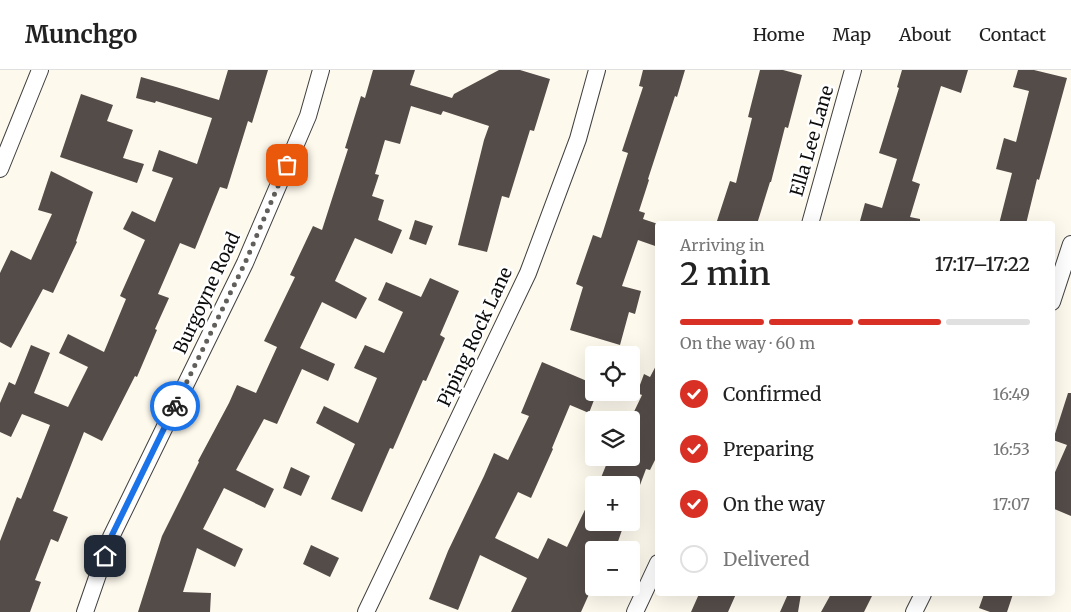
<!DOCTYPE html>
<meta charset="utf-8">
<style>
:root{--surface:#fff;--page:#f2f2f2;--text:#222;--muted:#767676;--line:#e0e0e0;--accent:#d93025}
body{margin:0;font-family:Merriweather,serif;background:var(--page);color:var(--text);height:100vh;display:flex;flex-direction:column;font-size:19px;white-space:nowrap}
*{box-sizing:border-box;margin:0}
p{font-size:16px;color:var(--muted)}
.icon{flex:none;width:28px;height:28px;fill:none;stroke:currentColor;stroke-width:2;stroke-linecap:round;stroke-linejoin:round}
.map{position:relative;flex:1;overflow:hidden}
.sheet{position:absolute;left:655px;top:151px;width:400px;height:375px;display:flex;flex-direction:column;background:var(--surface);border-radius:5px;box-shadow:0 5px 20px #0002}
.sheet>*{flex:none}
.tools{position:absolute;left:585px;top:276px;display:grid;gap:10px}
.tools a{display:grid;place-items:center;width:55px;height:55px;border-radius:5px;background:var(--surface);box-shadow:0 5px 20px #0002;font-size:25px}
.pin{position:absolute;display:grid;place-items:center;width:42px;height:42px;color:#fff;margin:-21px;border-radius:10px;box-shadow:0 2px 8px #0006}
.courier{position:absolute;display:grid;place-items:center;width:50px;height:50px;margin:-25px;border:4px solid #1a73e8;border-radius:50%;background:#fff;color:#222;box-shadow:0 1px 6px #0007}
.summary em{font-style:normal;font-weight:600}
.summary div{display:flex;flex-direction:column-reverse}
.summary{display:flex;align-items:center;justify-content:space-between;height:85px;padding:0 25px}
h1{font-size:32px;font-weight:600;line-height:38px}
.bar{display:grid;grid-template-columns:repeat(4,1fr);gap:8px 5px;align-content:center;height:60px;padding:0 25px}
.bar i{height:6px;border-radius:4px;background:var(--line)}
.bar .selected{background:var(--accent)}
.bar p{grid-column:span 4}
ol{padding:0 25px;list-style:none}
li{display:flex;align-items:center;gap:15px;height:55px}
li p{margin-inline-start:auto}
li .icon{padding:5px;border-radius:50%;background:var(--accent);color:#fff;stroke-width:4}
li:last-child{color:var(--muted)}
li i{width:28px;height:28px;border:2px solid var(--line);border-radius:50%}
header{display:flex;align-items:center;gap:30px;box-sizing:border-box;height:70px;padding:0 25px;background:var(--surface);border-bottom:1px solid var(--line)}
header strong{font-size:24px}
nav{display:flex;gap:28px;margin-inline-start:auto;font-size:18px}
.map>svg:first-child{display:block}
.building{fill:#544c49}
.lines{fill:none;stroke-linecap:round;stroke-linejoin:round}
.street-casing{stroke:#3f3f3f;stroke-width:18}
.street{stroke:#fff;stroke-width:16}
.done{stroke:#615f5b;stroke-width:5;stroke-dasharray:0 9}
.route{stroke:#1a73e8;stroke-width:6}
.labels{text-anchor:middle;stroke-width:5;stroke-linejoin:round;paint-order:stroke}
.street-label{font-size:18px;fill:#0c0c0c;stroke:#fff}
</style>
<header>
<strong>Munchgo</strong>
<nav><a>Home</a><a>Map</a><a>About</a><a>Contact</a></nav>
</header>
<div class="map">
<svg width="1071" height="542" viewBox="0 0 1071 542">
<rect width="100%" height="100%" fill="#fef9ed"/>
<path class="building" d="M228,0H268L252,53L248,51L227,119L220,117L195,179L180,173L158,224L169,228L155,259L157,260L137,307L135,306L102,371L84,362L53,441L68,447L58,472L51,469L35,510L41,512L30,542H0V471L17,427L21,429L50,355L22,344L11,367L0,362V333L9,312L15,315L31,275L50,283L34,323L68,337L88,297L59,283L68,264L104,282L126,229L120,226L145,170L123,159L132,141L155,152L173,108L152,101L159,80L197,94L212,48L156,31L155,33L136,28L141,7L176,17L219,30Z
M373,0H415L410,15L452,28L454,24L499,0H520L550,9L534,61L530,60L509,128L502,126L487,182L458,175L484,70L489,56L443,41L441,45L411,36L400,74L385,70L375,104L379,105L372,126L384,130L378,150L402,160L392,184L355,168L335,211L367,228L356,249L322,232L300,278L335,294L328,311L302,299L277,354L264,349L236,400L274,419L265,438L224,418L203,459L243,479L235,497L197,478L183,522L211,523L210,542H138L162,466L199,392L198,391L229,333L237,315L256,323L277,277L264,271L295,207L290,205L313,156L322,160L348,79L345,78L361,26L365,28Z
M643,0H685L677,27L675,26L648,109L649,110L639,141L645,143L643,149L658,154V177L638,170L622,216L641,221L635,244L629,242L620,275L570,260L583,217L576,214L593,165L601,168L628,83L622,81L643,17L639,16Z
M760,0H783L802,5L788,58L785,57L771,112H770L757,154H716L730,111L736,113L752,48L748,47Z
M902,0H968L961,23L941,16L912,111L920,114L910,147L920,149V154H869L860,151L865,133L882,138L897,89L879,83L899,18L897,17Z
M1018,0H1034L1067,8L1039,110L1037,109L1026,154H999L1012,103L996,99L1004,68L1016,72L1029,21L1013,17Z
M81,24L113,35L107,51L133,60L123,88L144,94L137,113L60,87Z
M51,101L93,122L76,171L77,172L53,223L43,219L11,278L0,272V203L11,180L31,190L52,144L38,140Z
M415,150L433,156L426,175L409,169Z
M430,208L459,221L440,265L445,268L426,311L423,310L393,379L390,378L362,442L331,429L355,374L316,353L324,336L358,353L377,308L354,298L365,275L384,283L403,242L378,230L386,212L421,227Z
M542,292L594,314V330L589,343L570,335L552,378L553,379L531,428L518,422L495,468L538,489L548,468L567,477L594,421V452H606L622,460L615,480H594V513L581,542H511L527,508L480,485L458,540L429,529L448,481L484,406L494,383L508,390L529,346L521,343Z
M658,292V384L650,400L646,399L640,415H598L609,388H631V348L642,325L637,323L644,304L650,307Z
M1068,323H1071V446L1052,438V409L1067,375L1053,370Z
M291,397L310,406L301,426L283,418Z
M311,475L339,488L330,507L303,494Z
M699,524H736L728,542H691Z
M788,524H801L798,542H780Z
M831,524H873L864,542H821Z
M984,524H1013L1007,542H990L979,538Z"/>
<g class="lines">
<g class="street-casing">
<path id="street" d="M0,99L40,0
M810,154L853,0
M1052,232L1071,174
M85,542L111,467L245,193L308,46L321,0
M366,542L528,203L578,69L597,0
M635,542L658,493
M914,542L923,524"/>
</g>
<use href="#street" class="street"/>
</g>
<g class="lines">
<path class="done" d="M175,336L245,193L287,95"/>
<path class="route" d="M105,486L111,467L175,336"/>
</g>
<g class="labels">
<g class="street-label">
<text transform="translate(812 71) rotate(-74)" y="6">Ella Lee Lane</text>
<text transform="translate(207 223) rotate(-65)" y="6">Burgoyne Road</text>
<text transform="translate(475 267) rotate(-65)" y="6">Piping Rock Lane</text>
</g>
</g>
</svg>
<div class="tools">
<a><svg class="icon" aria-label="locate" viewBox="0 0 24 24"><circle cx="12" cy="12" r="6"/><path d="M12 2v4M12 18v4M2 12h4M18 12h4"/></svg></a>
<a><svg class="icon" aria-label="layers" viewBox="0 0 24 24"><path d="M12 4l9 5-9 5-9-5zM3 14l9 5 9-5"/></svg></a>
<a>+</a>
<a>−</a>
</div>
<div class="pin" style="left:287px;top:95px;background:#ea580c"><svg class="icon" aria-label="bag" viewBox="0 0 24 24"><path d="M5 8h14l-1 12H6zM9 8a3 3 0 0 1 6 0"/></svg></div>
<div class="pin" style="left:105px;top:486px;background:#1f2937"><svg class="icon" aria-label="home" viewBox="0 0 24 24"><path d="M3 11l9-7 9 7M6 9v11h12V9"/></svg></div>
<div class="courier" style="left:175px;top:336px"><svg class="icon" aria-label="bike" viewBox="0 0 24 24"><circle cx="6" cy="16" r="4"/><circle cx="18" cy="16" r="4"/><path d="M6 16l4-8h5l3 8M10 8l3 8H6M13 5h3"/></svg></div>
<section class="sheet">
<div class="summary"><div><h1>2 min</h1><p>Arriving in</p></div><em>17:17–17:22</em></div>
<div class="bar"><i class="selected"></i><i class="selected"></i><i class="selected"></i><i></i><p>On the way · 60 m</p></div>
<ol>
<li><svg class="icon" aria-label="check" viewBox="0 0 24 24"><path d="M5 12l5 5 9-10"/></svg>Confirmed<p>16:49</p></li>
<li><svg class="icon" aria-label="check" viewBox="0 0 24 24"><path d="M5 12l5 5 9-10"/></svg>Preparing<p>16:53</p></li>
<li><svg class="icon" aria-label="check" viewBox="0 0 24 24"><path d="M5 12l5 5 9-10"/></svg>On the way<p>17:07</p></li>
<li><i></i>Delivered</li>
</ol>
</section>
</div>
